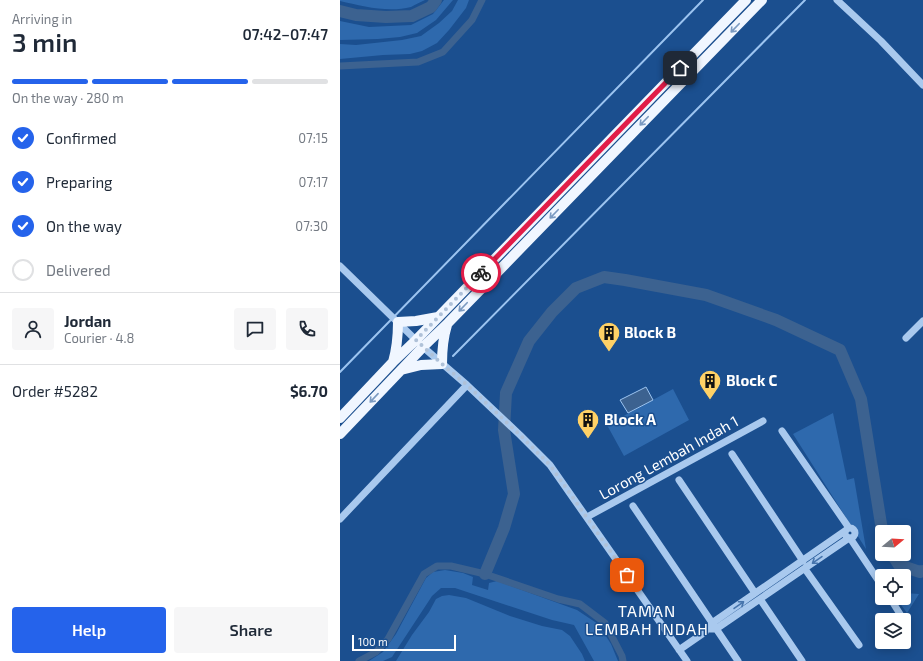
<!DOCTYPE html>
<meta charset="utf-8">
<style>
:root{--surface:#fff;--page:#f6f6f7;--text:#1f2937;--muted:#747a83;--line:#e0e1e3;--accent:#2563eb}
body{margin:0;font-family:"Exo 2",sans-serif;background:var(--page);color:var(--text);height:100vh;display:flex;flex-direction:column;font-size:15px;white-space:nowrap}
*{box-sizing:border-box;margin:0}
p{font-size:13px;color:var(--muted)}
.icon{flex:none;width:22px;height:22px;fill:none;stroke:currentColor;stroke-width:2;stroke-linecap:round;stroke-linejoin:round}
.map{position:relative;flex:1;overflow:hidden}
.side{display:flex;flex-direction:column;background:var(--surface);width:340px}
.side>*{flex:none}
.needle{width:26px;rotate:72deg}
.buttons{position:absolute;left:535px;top:525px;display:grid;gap:8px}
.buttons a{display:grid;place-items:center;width:36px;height:36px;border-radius:4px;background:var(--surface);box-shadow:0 2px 10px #0003;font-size:20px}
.scale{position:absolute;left:12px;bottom:10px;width:104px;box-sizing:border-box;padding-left:4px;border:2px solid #fff;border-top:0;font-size:11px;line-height:14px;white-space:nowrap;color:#fff;-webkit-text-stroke:3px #1b4f8f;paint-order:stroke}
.pin{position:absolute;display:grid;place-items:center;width:34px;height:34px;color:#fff;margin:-17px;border-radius:8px;box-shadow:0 2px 6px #0006}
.courier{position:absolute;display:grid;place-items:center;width:40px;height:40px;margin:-20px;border:3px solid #e11d48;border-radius:50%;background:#fff;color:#222;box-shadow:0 1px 5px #0007}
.summary em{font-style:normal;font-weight:600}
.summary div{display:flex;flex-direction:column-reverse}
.summary{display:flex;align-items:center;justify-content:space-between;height:68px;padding:0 12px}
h1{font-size:26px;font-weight:600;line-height:30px}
.bar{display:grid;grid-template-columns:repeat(4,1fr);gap:6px 4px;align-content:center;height:48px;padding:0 12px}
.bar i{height:5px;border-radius:3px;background:var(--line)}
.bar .active{background:var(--accent)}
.bar p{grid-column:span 4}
.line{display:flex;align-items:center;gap:10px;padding:0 12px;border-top:1px solid var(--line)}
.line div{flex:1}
.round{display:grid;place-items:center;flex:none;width:42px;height:42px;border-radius:4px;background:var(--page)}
ol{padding:0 12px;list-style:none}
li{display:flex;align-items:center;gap:12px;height:44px}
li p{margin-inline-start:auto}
li .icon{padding:4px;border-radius:50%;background:var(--accent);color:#fff;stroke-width:4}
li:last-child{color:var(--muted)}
li i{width:22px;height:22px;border:2px solid var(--line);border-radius:50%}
.action{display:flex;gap:8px;margin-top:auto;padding:8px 12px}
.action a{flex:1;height:46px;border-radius:4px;background:var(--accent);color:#fff;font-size:16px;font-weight:600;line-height:46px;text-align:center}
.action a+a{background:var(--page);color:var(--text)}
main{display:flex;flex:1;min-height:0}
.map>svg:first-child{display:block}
.green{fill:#2e69ad}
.water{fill:#3c6290;stroke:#9cc4f0}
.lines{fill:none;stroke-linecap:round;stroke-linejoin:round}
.stream{stroke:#9cc4f0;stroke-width:2}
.canal{stroke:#3c6290;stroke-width:7}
.river{stroke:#3c6290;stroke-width:12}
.minor{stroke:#a9c9ee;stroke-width:7}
.major{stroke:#f0f6ff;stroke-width:10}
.oneway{stroke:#7b9ac1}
.oneway2{stroke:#4674ac}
.done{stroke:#afc1d8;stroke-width:4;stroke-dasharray:0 7.2}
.route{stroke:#e11d48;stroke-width:5}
.labels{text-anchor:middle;stroke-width:3;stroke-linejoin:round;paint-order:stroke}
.poi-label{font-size:15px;font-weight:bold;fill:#fff;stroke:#1b4f8f;text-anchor:start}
.street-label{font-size:15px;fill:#fff;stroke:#1b4f8f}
.neighbourhood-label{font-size:16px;letter-spacing:1px;fill:#fff;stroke:#1b4f8f}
</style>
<main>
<section class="side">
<div class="summary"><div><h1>3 min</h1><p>Arriving in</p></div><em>07:42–07:47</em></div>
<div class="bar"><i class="active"></i><i class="active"></i><i class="active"></i><i></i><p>On the way · 280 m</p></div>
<ol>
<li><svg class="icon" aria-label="check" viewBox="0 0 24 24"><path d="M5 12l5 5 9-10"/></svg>Confirmed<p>07:15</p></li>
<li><svg class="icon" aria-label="check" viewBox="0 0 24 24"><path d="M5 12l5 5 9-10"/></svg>Preparing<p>07:17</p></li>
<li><svg class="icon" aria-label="check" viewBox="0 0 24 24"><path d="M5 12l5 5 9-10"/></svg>On the way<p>07:30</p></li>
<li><i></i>Delivered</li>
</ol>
<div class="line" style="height:72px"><a class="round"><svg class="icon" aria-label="person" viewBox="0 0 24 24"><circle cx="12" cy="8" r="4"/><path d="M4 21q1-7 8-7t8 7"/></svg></a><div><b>Jordan</b><p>Courier · 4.8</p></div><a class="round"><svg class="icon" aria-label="chat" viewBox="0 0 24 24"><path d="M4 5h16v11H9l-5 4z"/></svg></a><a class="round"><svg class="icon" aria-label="phone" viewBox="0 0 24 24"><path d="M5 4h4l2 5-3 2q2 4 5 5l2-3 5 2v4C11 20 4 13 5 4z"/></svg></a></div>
<div class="line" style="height:52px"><div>Order #5282</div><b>$6.70</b></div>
<div class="action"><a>Help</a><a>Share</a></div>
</section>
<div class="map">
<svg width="583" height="661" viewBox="0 0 583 661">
<rect width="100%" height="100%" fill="#1b4f8f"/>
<path class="green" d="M0,0H85C80,2 75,5 71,7C48,13 22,6 0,1Z
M104,0H113L96,20L77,33L60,37L38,39L0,40V21L29,27L71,25L93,14Z
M118,0H129L126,8L109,30L97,43L82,51L70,54L43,55L0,59V44L16,45L62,40L81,36L99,23L112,11Z
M333,389L349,420L284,456L267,425Z
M493,413L507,480L514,478L526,549L453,434Z
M105,570L123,573L133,577L132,585L148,590L149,583L157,581L237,610L258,624L271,644L278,661H254L234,625L212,620L115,588H101L92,596L52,657L43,661H29L43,652L56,634L86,578L93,572Z
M564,593L579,594L567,613L556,598H564Z
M109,595L126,598L170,616L202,626L222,630L230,636L242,654L245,661H56L72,635L89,612L96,599L102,596Z"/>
<path class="water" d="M306,387L313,400L288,413L280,400Z"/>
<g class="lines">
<path class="stream" d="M113,356L465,0
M0,372L363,0"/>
<path class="canal" d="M0,66L78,62L103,52L132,20L142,0
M19,661L36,652L48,639L84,574L97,566H111L145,574L218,599L240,604L265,623L282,656L283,661"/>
<path class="river" d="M0,11L16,15L46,17L72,16L91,7L96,0
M552,554L559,565L580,572L583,571
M145,574L164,528L174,494L164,430L166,393L189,341L212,312L236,288L264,277L285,280L366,295L436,320L500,350L521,399L541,524L543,532"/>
<path class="minor" d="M497,0L541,41L583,85
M0,266L83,347L127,385L180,435L210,465L347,661
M566,338L583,321
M442,431L509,528
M392,454L463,561
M339,480L415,593
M293,506L398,661
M247,517L423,421
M0,519L127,385
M505 533a5 5 0 1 1 10 0a5 5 0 1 1-10 0Z
M505,531L372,623L369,629H376L509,538
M510,538L542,586
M465,569L519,645
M550,598L560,614
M420,599L462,661
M339,650L365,632"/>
<path class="major" d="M53,362C57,348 58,336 58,322L76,321L98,317
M61,370L81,365L102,364C102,350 103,338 107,325
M0,418L53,362L76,340L406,0
M0,434L83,347L108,323L422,0"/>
</g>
<defs><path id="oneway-shaft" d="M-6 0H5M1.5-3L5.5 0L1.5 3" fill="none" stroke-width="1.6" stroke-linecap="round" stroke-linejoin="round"/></defs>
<g class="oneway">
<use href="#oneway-shaft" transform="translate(395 28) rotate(134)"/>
<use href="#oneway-shaft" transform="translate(304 121) rotate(134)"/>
<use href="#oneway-shaft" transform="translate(214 214) rotate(134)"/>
<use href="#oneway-shaft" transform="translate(123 307) rotate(134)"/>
<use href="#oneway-shaft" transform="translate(34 398) rotate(133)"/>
</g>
<g class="oneway2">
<use href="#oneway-shaft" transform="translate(477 560) rotate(145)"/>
<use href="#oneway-shaft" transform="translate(399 605) rotate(-35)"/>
</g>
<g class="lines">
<path class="done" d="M141,273L76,340L102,364L127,385L180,435L210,465L287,575"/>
<path class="route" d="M141,273L340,68"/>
</g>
<defs>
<g id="building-pin" transform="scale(1.15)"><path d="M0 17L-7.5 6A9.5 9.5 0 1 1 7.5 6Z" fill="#ffd166" stroke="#1b4f8f"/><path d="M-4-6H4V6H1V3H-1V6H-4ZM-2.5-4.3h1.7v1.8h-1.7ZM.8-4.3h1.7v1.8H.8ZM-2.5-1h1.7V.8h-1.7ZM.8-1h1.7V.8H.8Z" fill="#111"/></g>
</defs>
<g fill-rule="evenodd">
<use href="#building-pin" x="269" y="333"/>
<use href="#building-pin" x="370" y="381"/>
<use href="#building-pin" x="248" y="420"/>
</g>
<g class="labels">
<g class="poi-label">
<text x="284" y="338">Block B</text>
<text x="386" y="386">Block C</text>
<text x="264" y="425">Block A</text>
</g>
<g class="street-label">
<text transform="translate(329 458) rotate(-29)" y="5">Lorong Lembah Indah 1</text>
</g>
<g class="neighbourhood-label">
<text x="307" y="617">TAMAN<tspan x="307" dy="18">LEMBAH INDAH</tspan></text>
</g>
</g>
</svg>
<div class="buttons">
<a><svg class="needle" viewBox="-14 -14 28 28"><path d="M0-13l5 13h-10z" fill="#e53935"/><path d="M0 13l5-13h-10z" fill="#747a83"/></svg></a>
<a><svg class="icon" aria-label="locate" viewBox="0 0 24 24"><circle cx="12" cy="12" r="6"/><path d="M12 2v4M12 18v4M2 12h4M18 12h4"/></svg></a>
<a><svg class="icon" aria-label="layers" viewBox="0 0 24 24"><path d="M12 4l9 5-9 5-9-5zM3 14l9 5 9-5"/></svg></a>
</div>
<div class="scale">100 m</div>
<div class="pin" style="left:287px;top:575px;background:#ea580c"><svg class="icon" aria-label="bag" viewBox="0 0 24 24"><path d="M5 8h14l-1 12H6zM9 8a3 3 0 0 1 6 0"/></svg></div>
<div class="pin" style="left:340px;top:68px;background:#1f2937"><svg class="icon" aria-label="home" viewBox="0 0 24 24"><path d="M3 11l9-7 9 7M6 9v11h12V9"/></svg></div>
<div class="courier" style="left:141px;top:273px"><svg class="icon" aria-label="bike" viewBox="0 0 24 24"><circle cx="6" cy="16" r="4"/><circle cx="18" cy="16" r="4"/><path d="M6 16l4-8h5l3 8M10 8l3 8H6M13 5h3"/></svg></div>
</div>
</main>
